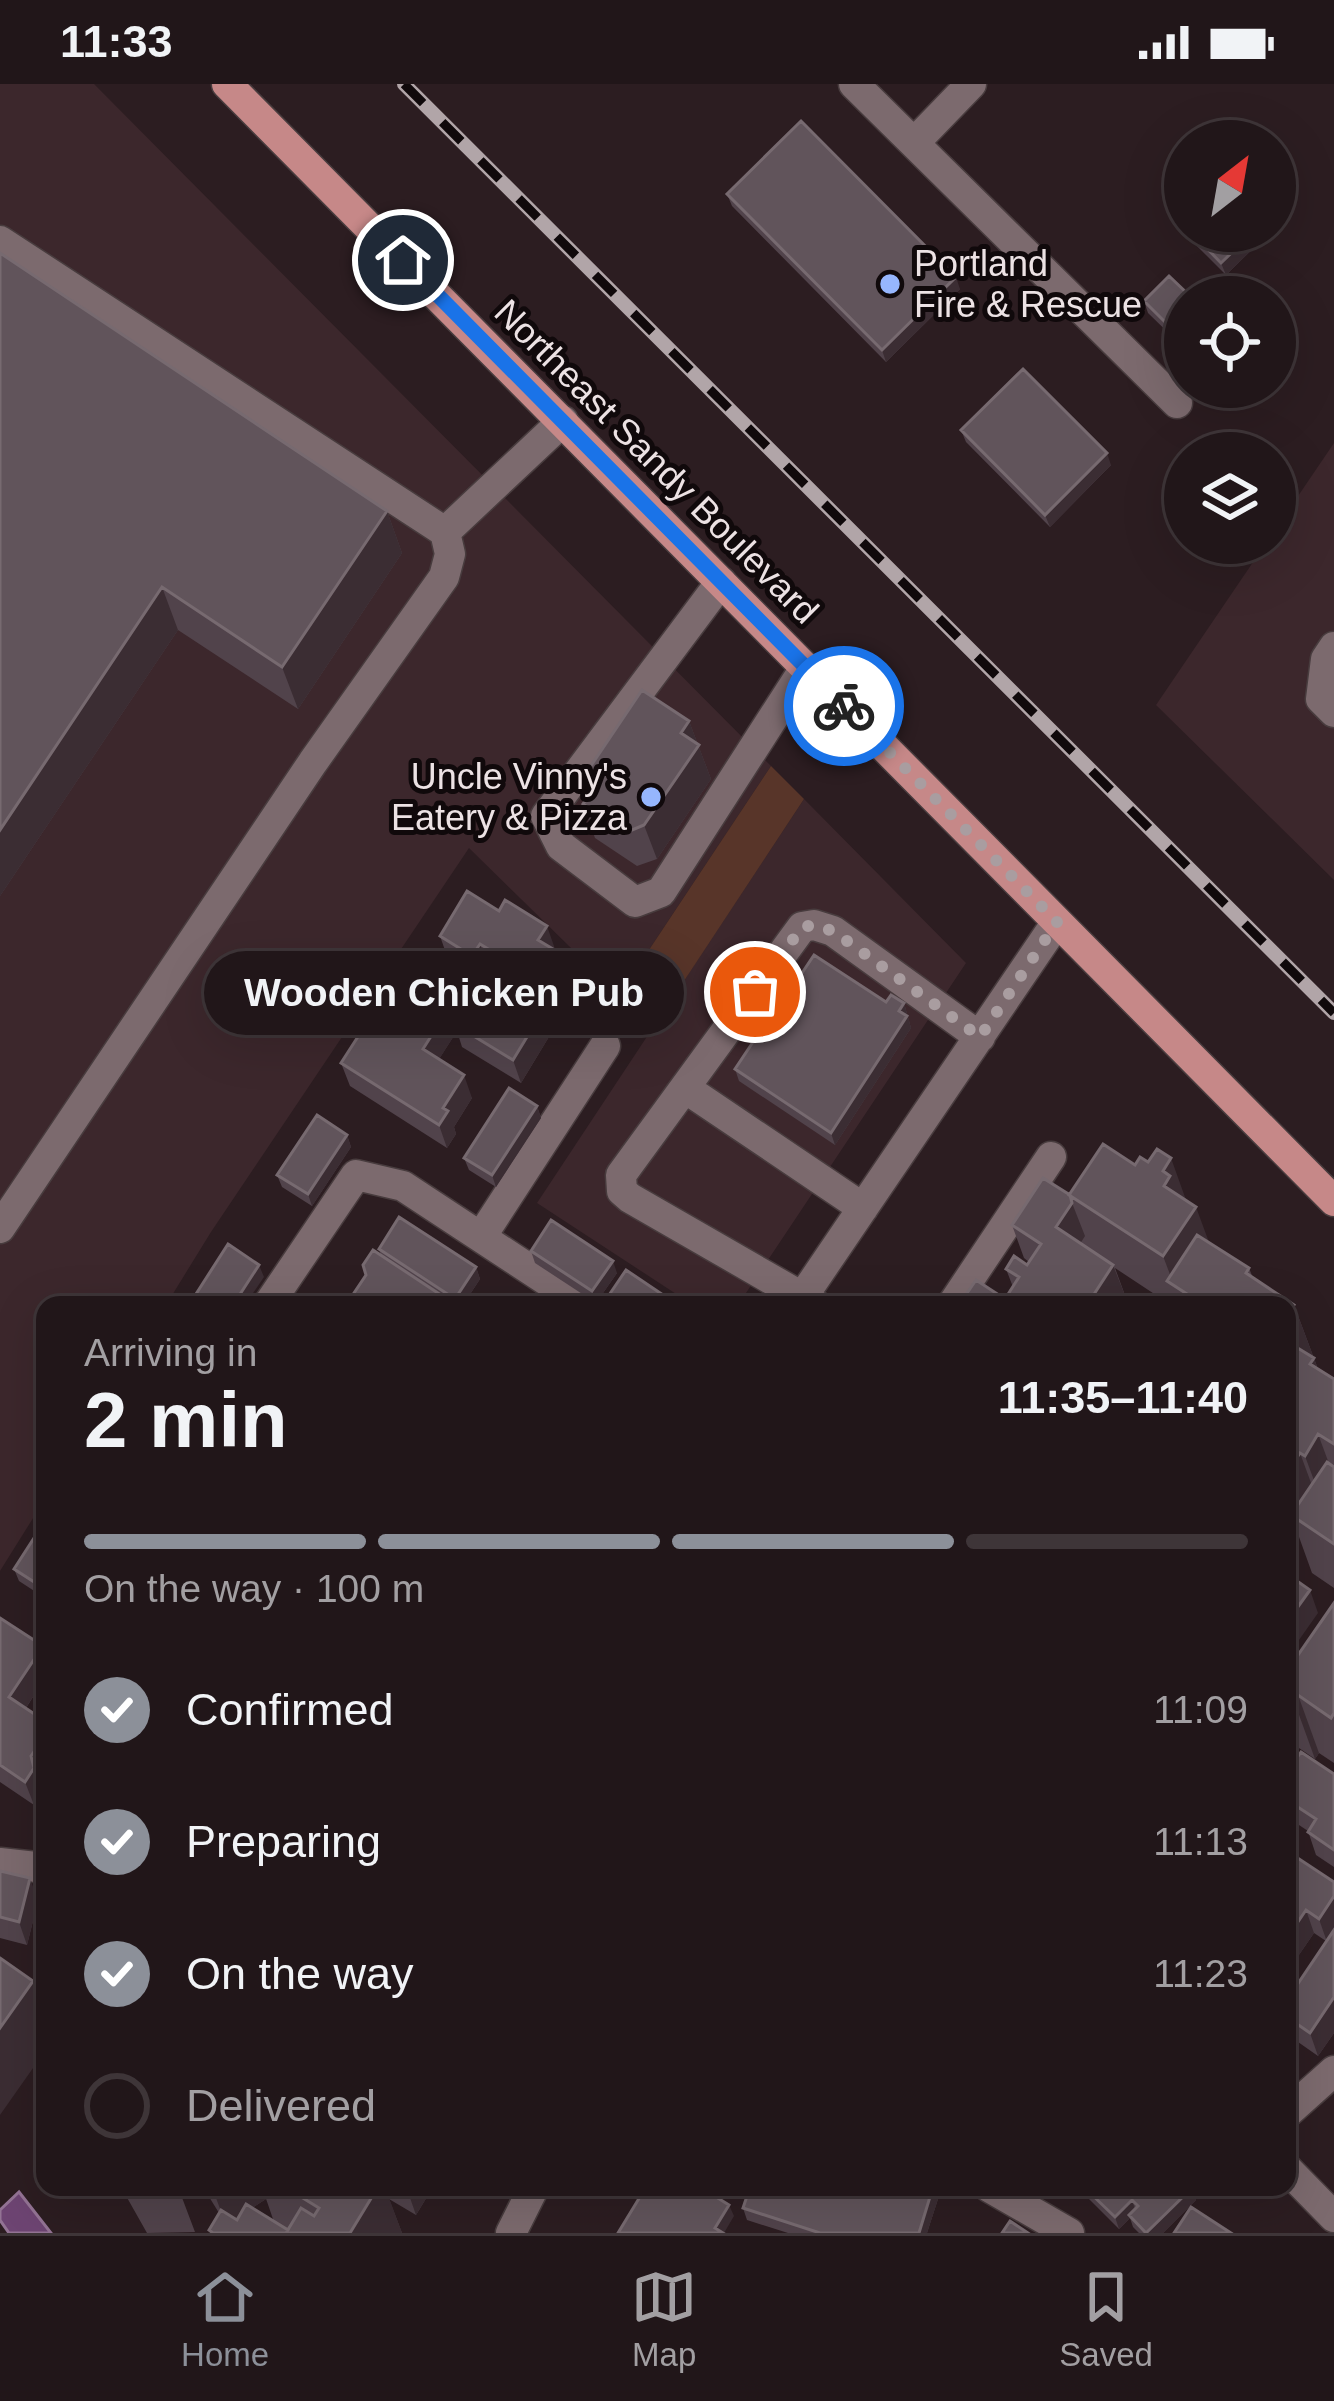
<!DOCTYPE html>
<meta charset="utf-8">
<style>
:root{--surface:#211619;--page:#2d2326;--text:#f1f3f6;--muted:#a29fa2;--line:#3e3538;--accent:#8c9099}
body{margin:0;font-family:Arial,sans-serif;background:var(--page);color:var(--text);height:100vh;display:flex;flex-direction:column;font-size:45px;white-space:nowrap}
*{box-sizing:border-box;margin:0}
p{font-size:39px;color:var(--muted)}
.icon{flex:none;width:66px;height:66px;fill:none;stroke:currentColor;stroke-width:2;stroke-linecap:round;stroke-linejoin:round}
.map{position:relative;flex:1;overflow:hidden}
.side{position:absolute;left:36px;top:1212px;width:1260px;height:900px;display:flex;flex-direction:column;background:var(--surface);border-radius:24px;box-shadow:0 12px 48px #0002,0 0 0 3px var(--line)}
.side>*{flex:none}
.needle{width:78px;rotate:31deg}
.buttons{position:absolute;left:1164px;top:36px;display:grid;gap:24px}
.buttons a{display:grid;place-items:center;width:132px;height:132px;border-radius:50%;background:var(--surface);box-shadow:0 12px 48px #0002,0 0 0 3px var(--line);font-size:60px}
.pin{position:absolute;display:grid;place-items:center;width:102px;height:102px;color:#fff;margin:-51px;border:6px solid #fff;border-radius:50%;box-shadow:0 3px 12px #0007}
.courier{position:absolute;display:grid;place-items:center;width:120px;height:120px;margin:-60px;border:9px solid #1a73e8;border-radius:50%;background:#fff;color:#222;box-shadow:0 3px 15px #0007}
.bubble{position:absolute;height:84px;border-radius:42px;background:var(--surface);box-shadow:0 12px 48px #0002,0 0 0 3px var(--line);font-size:39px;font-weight:700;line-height:84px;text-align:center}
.summary em{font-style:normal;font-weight:700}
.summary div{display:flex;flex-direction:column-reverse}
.summary{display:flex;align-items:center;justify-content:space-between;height:204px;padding:0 48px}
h1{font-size:78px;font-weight:700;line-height:90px}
.bar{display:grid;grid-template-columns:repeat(4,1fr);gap:18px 12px;align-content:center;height:144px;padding:0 48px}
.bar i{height:15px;border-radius:9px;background:var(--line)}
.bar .active{background:var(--accent)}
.bar p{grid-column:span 4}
ol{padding:0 48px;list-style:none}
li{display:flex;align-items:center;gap:36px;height:132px}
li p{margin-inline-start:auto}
li .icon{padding:12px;border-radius:50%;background:var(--accent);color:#fff;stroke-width:4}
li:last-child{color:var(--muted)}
li i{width:66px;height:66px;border:6px solid var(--line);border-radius:50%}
.status{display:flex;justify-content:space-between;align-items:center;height:84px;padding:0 60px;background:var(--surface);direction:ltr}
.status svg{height:33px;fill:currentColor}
.tabs{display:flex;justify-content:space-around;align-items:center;height:168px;border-top:3px solid var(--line);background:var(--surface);font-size:33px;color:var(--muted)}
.tabs a{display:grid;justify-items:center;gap:6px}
.tabs .active{color:var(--accent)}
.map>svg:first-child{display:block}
.built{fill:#3c272c}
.green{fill:#583529}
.water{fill:#6d4472;stroke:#937394;stroke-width:3}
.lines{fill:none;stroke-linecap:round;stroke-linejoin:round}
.minor-casing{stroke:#483c3e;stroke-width:33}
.major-casing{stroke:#483c3e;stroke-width:33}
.minor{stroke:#7c6a6e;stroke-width:30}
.major{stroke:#c68888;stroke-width:30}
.rail-casing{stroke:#b1a5a8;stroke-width:14}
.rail{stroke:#10090b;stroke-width:9;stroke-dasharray:27;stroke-linecap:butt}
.wall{fill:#51434b;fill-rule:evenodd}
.shaded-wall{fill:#3b2d33}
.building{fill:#61545b;stroke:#776a70;stroke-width:3}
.done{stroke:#a99da0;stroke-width:12;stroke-dasharray:0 21.6}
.route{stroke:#1a73e8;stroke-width:15}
.poi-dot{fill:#96b6fd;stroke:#10090b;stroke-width:4.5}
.labels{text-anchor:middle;stroke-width:10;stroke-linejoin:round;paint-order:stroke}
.poi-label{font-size:36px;fill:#ece2e4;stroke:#10090b;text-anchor:start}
.street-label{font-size:36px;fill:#ece2e4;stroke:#10090b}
</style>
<div class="status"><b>11:33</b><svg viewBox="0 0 49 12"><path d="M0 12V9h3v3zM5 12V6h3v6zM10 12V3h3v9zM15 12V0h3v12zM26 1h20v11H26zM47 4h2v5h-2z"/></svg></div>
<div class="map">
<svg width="1334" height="2149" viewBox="0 0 1334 2149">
<rect width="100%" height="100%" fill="#2c1d21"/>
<path class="built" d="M0,0H94L771,682L619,911L469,764L211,1148L166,1221H45V1415L0,1487Z
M1334,359V796L1156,621L1266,459H1275V446Z
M804,715L966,879L738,1221H693L537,1119Z"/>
<path class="green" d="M771,682L804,715L653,944L619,911Z"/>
<path class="water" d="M19,2108L51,2149H9L0,2136V2126Z"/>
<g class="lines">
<g class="minor-casing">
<path id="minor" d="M854,0L1177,319
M914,59L971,0
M0,157L445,448L563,337
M721,498L546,732L561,762L635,818L661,808L805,584
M1334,563L1326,575L1321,615L1334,628
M685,1004L863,1124
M0,1144L313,678L444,493L450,470L445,448
M481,1153L605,962
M268,1221L356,1091L403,1102L584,1221
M797,1221L1057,838
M816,1221L630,1114L622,1107L621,1091L802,843L814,841L833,847L980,953
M952,1221L1051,1073
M0,1779L45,1784
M1287,2029L1334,1987
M1287,2085L1334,2133
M989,2103L1069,2149
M511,2149L534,2103"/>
</g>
<g class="major-casing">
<path id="major" d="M227,0L1334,1117"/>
</g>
<use href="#minor" class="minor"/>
<use href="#major" class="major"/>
<g class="rail-casing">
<path id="rail" d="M404,0L1334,929"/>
</g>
<use href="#rail" class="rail"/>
</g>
<path class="wall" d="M727,110L960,205L886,278L732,122Z
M1197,147H1271L1226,191L1197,162L1193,150Z
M0,169L387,427L402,469L298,625L178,546L0,812Z
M1185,213V265L1148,229L1144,217Z
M961,346L1111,381L1050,443L966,358Z
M689,637L711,695L657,775L637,782L595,754L583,720L586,715L580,698Z
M440,852L555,865L573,877L581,900L521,999L462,963L457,947L439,975L472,1014L454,1043L456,1050L447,1064L350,1002L341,979L459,908L464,923L481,895L448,875ZM488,883L513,898L505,910L481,895Z
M886,918L904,919L911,944L835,1061L739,997L735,985L761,946L756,934L778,925Z
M537,1022L541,1034L496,1103L469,1086L464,1074Z
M347,1051L351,1063L312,1122L282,1103L277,1091Z
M1070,1111L1186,1116L1209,1159L1249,1184L1253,1194L1294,1221L1318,1285L1334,1295V1504L1312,1489L1294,1439L1287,1435V1221H1171L1115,1184L1126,1214L1121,1221H959L1005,1215L1013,1203L1006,1185L1027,1181L1029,1178L1024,1174L1012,1141Z
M379,1165L476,1183L480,1195L463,1221H346L381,1172Z
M531,1167L617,1189L596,1219L535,1179Z
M45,1437V1514L19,1497L14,1485Z
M1334,1519V1679L1319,1669L1315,1675L1296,1662L1287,1638V1587Z
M0,1534L45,1569V1594L26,1624L45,1637V1688L40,1695L42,1707L34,1721L0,1698Z
M1287,1674L1294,1678L1334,1690V1783L1316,1771L1308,1747L1287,1733Z
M1287,1767L1334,1798V1949L1318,1972L1288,1951ZM1314,1849L1326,1857L1299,1899L1292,1881Z
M0,1787L38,1817L27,1861L0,1854Z
M121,2103H178L195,2148L147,2149Z
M203,2103H261L266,2115L252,2124L274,2138L262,2103H433L416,2131L389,2115L402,2149H210L209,2146L219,2129Z
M735,2103H932L938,2115L927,2149H788L747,2136L743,2124L749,2107Z
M1077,2103H1191L1196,2116L1163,2149H1139L1133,2143L1130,2134L1119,2145Z"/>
<path class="shaded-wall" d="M1254,147H1271L1226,191L1221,179Z
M956,193L960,205L886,278L882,266Z
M1107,369L1111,381L1050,443L1045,431Z
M387,427L402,469L298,625L282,583Z
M162,503L178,546L0,812V746Z
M689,637L711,695L657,775L644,741L681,649Z
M547,842L555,865L546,879L538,856Z
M480,860L488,883L481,896L472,872Z
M573,877L581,900L521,999L513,976Z
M459,908L467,931L454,940L457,947L431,988L423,965Z
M904,919L911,944L835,1061L831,1049Z
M464,991L472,1014L454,1043L456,1050L447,1064L439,1041L443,1024Z
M537,1022L541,1034L496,1103L492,1091Z
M347,1051L351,1063L312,1122L308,1110Z
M1171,1074L1191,1130L1196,1123L1217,1180L1174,1201L1163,1172V1087Z
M1072,1119L1085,1152L1069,1177L1056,1143Z
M613,1177L617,1189L596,1219L592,1207Z
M259,1181L264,1193L245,1221H233Z
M1113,1181L1126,1214L1121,1221H1087Z
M476,1183L480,1195L463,1221H457L455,1215Z
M1294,1221L1334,1328L1287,1322V1232Z
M1318,1350L1334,1393L1326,1429L1305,1372Z
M1300,1369L1321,1426L1305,1441L1287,1391Z
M1310,1506L1318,1529L1287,1573V1538Z
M43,1562L45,1569V1594L18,1636L9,1613Z
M1298,1611L1319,1669L1315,1675L1294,1617Z
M45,1652V1688L40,1695L42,1707L34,1721L25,1698L31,1672Z
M30,1794L38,1817L27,1861L19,1838Z
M1334,1812V1848L1327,1858L1319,1835Z
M1306,1826L1314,1849L1292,1881L1299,1900L1287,1919V1854Z
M33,1897L45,1929V1950L39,1939L45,1957V1967L0,2031V1944Z
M1334,1913V1949L1318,1972L1310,1949Z
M212,2103H261L266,2115L226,2141Z
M378,2103H385L402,2149H350Z
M411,2103H433L416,2131L408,2108Z
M933,2103L938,2115L927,2149H919Z
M1192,2104L1196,2116L1163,2149H1147Z
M1132,2116L1136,2128L1119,2145L1115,2133Z
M729,2121L734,2132L724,2149L715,2144Z"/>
<path class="building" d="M801,37L956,193L882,266L727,110Z
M1197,147H1254L1221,179L1193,150Z
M0,169L387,427L282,583L162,503L0,746Z
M1169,192L1191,213H1185V258L1144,217Z
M1023,285L1107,369L1045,431L961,346Z
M642,606L689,637L681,649L699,661L644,741L625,749L583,720L593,706L580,698Z
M467,807L499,827L505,816L547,842L538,856L573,877L513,976L454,940L481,895L505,910L521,885L480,860L472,872L440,852Z
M814,871L886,918L891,911L904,919L899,927L907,932L831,1049L735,985L765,940L756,934L767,918L778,925Z
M408,875L459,908L423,965L464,991L443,1024L448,1027L439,1041L341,979Z
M509,1004L537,1022L492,1091L464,1074Z
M317,1031L347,1051L308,1110L277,1091Z
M1103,1060L1135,1081L1140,1073L1148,1078L1157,1065L1171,1074L1163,1087L1170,1092L1164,1102L1196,1123L1163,1172L1069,1111Z
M1043,1094L1070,1111L1072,1119L1056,1143L1113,1181L1087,1221H959L976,1196L1005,1215L1019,1193L1006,1185L1014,1172L1027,1181L1041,1160L1012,1141Z
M399,1133L476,1183L455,1215L379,1165Z
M551,1136L613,1177L592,1207L531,1167Z
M1197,1151L1249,1184L1246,1189L1294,1221L1287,1232V1221H1204L1167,1197Z
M228,1160L259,1181L233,1221H189Z
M373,1166L456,1221H346L366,1191L363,1181Z
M626,1186L678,1221H617L607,1214Z
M1296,1263L1314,1274L1310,1280L1334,1295V1360L1318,1350L1305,1372L1300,1369L1287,1389V1277Z
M1327,1378L1334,1383V1460L1291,1431Z
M45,1437V1505L14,1485Z
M1287,1490L1310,1506L1287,1538Z
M1334,1519V1629L1331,1634L1298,1611L1294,1617L1287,1613V1587Z
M0,1534L43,1562L9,1613L45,1637V1652L31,1672L34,1684L25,1698L0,1681Z
M1301,1668L1334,1690V1766L1308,1748L1316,1735L1287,1716V1674L1294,1678Z
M1287,1767L1334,1798V1812L1319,1835L1306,1826L1287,1854V1792L1293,1783L1287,1779Z
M0,1787L30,1794L19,1838L0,1833Z
M1334,1846V1913L1310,1949L1287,1933V1916Z
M0,1874L33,1897L0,1944Z
M45,1936V1950L39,1939Z
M133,2103H153L138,2112Z
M285,2103H378L350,2149H286L301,2124L314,2132L319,2124Z
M646,2103H649L667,2113L673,2103H700L729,2121L715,2144L723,2149H618Z
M750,2103H933L919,2149H820L743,2124Z
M1084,2103H1191L1192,2104L1146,2149L1129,2131L1138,2122L1132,2116L1115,2133Z
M246,2120L288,2146L286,2149H213L209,2146L221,2126L237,2136Z
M1191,2123L1231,2149H1174Z
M1010,2137L1028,2149H1002Z"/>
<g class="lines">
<path class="done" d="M755,908L802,843L814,841L833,847L980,953L1057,838L844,622"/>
<path class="route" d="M403,176L844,622"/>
</g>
<g class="poi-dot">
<circle cx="890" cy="200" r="12"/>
<circle cx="651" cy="713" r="12"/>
</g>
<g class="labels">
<g class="poi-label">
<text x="914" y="192">Portland<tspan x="914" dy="41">Fire &amp; Rescue</tspan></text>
<text x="627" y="705" text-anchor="end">Uncle Vinny's<tspan x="627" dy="41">Eatery &amp; Pizza</tspan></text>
</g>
<g class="street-label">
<text transform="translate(657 377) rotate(45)" y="13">Northeast Sandy Boulevard</text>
</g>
</g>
</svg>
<div class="buttons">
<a><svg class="needle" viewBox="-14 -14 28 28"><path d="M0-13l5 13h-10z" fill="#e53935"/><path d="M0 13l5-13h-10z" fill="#a29fa2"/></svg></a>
<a><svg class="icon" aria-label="locate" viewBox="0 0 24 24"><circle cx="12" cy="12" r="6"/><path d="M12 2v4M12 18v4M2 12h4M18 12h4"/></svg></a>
<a><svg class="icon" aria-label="layers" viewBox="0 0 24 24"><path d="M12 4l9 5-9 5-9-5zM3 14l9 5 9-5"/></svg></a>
</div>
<div class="pin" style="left:755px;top:908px;background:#ea580c"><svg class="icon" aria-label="bag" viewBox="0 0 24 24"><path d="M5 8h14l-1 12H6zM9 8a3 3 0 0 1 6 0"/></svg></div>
<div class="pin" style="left:403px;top:176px;background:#1f2937"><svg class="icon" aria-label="home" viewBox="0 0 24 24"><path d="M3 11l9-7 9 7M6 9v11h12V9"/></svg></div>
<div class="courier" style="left:844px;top:622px"><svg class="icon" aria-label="bike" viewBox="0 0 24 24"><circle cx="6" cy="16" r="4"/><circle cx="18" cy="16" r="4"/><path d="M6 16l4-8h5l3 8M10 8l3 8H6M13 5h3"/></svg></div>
<div class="bubble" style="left:204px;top:867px;width:480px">Wooden Chicken Pub</div>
<section class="side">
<div class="summary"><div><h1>2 min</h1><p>Arriving in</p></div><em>11:35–11:40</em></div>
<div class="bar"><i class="active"></i><i class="active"></i><i class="active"></i><i></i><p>On the way · 100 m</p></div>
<ol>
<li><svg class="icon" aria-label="check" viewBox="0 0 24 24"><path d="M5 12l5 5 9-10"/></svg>Confirmed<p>11:09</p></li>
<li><svg class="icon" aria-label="check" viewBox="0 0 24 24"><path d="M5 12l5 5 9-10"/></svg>Preparing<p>11:13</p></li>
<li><svg class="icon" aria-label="check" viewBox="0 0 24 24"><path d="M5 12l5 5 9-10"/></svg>On the way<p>11:23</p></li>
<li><i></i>Delivered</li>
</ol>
</section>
</div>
<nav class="tabs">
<a class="active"><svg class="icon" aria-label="home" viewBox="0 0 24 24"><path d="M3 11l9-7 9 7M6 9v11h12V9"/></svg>Home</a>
<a><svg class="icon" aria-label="map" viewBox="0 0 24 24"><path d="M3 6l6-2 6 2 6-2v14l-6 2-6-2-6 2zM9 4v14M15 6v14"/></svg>Map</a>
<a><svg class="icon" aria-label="saved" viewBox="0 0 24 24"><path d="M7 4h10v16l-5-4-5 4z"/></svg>Saved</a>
</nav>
